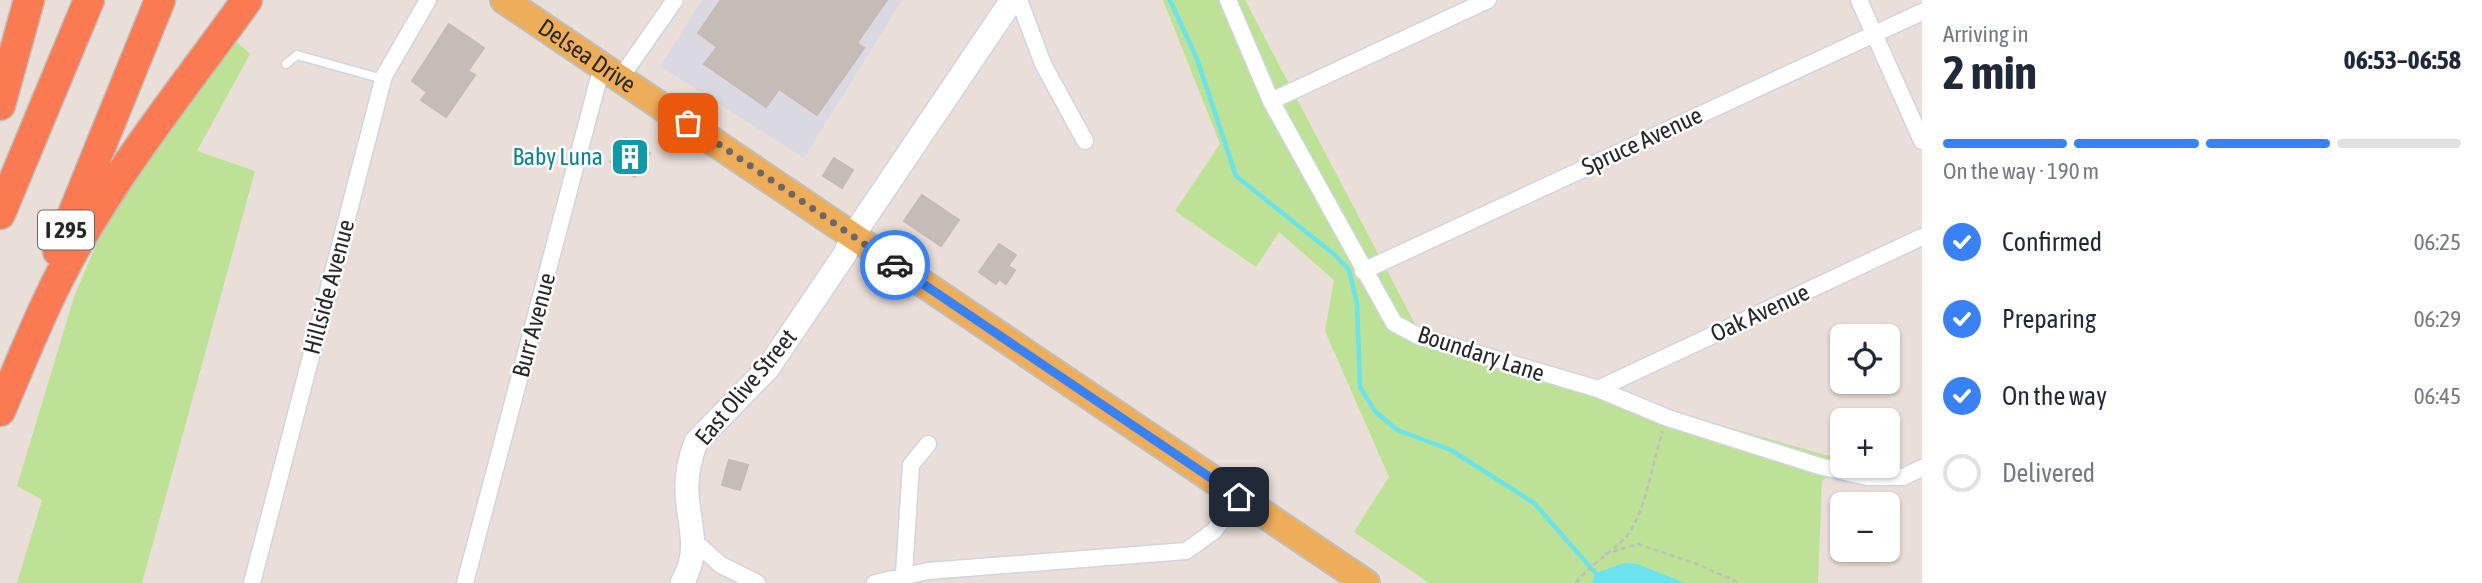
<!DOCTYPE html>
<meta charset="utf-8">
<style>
:root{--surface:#fff;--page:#f6f6f7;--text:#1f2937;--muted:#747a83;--line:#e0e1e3;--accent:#3881f7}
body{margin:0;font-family:"Asap Condensed",sans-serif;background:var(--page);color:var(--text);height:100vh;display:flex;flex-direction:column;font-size:26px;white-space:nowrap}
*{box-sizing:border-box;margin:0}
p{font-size:23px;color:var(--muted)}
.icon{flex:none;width:38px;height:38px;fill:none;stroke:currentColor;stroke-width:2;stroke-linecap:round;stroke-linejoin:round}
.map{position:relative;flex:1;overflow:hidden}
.details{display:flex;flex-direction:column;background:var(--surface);width:560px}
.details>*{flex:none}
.fabs{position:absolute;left:1830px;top:324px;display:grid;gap:14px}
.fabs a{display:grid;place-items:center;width:70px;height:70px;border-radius:10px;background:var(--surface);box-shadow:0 2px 5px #0004;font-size:35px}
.pin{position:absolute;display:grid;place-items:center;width:60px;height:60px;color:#fff;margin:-30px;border-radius:14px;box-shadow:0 4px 10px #0006}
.courier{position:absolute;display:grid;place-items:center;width:70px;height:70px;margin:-35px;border:5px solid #3881f7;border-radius:50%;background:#fff;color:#222;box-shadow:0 2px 9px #0007}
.summary em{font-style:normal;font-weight:700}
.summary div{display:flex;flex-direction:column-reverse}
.summary{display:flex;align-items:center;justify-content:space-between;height:119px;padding:0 21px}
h1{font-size:46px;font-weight:700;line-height:52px}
.bar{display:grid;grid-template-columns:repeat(4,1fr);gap:10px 7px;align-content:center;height:84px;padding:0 21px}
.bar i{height:9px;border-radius:5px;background:var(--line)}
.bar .selected{background:var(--accent)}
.bar p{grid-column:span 4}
ol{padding:0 21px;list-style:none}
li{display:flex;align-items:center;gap:21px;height:77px}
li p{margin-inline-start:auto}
li .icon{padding:7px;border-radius:50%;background:var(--accent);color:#fff;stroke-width:4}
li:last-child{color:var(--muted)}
li i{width:38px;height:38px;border:4px solid var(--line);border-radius:50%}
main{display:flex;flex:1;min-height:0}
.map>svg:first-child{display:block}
.industrial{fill:#dad9e2}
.green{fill:#bde195}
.water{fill:#6be3ec}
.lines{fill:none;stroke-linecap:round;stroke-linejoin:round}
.stream{stroke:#6be3ec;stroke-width:4.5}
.building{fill:#c5bcb8;stroke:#c5bbb3;stroke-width:2}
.lane-casing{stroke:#ced5e0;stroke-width:11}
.street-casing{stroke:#ced5e0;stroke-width:19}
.secondary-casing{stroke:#ced5e0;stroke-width:26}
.primary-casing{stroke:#bebebe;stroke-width:30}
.highway-casing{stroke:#bebebe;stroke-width:33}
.path{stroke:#bebebe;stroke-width:2.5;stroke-dasharray:5 3.5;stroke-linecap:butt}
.lane{stroke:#fff;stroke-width:8}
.street{stroke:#fff;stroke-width:16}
.secondary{stroke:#fff;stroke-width:23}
.primary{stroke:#eeae59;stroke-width:26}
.highway{stroke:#fb7a52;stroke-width:30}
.done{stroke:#6b6765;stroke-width:7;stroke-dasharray:0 12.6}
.route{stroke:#3881f7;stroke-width:9}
.labels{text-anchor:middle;stroke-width:5;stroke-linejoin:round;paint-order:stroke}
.shield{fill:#fff;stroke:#686868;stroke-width:2}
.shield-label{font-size:23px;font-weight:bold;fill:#272727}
.street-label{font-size:24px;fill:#272727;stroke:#fff}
.culture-label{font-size:24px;fill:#0d838f;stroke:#fff;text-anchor:end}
</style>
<main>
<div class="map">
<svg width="1922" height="583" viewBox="0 0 1922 583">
<rect width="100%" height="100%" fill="#eadfd8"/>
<path class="industrial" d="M702,0H902L804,158L660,66Z"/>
<path class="green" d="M1163,0H1245L1424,341L1843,460V466L1822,481L1818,583H1429L1354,532L1389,477L1325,331L1334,280L1279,232L1256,267L1175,211L1220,144Z
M226,32L250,54L197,151L255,171L142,583H17L42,500L17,486L75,294L124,181Z"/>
<path class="water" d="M1624,563L1637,564L1685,583H1592L1596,573Z"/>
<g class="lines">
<path class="stream" d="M1170,0L1197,59L1236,176L1335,255L1349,270L1357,303L1360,387L1375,411L1397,430L1451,450L1534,503L1598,576"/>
</g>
<path class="building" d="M721,0H887L857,43L864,48L817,115L779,89L766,107L704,64L717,47L698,33Z
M449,24L484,48L468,71L475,75L446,117L421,100L427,92L412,81Z
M626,138L650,153L635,177L610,162Z
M834,158L853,170L842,188L823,176Z
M922,195L959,220L941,246L904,221Z
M999,244L1016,255L1008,266L1015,270L1006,284L999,279L996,284L979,272Z
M729,460L748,465L740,490L722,485Z"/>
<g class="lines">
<g class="lane-casing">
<path id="lane" d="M286,64L297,55L383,79"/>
</g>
<g class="street-casing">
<path id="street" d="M1019,0L1043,64L1085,141
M1228,0L1271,101L1394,323L1418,336L1598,389L1668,418L1819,466L1867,477H1903L1922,468
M1859,0L1922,141
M621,77L675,0
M1271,101L1488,0
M1363,271L1922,12
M1598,389L1922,237
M695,542L721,565L757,583
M904,574L911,465L928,444
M252,583L384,76L428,0
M465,583L602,66
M875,583L928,571L1186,551L1214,531L1239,497"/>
</g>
<g class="secondary-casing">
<path id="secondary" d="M682,583C702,549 688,526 687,491C686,474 690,458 696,442L768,368L845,254L852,237L1012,0"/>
</g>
<g class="primary-casing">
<g id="primary">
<path id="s1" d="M504,0L1366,583"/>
</g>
</g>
<g class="highway-casing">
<path id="highway" d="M0,105L29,0
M0,214L89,0
M58,251L160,0
M0,411C20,365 38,318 61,274C111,177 183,89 247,0"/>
</g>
<path class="path" d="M1605,554L1638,544L1697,564L1740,583
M1576,583C1590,563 1618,550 1631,530C1649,499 1651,464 1663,431"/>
<use href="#lane" class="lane"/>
<use href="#street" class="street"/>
<use href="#secondary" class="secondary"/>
<use href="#primary" class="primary"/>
<use href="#highway" class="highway"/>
</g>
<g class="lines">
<path class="done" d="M688,123L895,265"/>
<path class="route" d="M895,265L1239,497"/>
</g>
<defs>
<g id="building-square" transform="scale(2.0125)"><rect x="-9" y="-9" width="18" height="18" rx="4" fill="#0f9aa8" stroke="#fff"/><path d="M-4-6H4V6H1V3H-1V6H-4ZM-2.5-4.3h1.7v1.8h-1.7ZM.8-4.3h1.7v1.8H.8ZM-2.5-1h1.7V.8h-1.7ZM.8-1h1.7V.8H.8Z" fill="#fff"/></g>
</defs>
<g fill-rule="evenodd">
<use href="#building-square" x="630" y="157"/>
</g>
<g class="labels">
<rect class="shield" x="38" y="210.5" width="56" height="39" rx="5"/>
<g class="shield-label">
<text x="66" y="238">I 295</text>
</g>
<g class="street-label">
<text dy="8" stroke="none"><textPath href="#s1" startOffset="100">Delsea Drive</textPath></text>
<text transform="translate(1642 141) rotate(-25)" y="8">Spruce Avenue</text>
<text transform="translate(329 287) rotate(-75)" y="8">Hillside Avenue</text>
<text transform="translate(1760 313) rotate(-25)" y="8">Oak Avenue</text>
<text transform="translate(534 325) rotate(-75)" y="8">Burr Avenue</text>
<text transform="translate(1481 354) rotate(18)" y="8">Boundary Lane</text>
<text transform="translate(746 387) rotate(-50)" y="8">East Olive Street</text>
</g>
<g class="culture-label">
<text x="603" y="165">Baby Luna</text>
</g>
</g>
</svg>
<div class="fabs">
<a><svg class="icon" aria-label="locate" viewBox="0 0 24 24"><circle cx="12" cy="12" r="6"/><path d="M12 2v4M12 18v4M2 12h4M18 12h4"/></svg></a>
<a>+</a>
<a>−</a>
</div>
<div class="pin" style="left:688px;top:123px;background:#ea580c"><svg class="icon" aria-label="bag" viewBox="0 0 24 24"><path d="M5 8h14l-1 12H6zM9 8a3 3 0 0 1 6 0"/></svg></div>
<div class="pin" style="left:1239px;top:497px;background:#1f2937"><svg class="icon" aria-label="home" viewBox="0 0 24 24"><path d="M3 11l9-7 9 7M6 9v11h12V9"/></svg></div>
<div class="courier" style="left:895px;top:265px"><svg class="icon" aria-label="car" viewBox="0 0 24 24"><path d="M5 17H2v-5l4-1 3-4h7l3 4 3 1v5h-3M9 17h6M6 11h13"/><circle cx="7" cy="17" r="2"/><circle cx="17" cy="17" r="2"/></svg></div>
</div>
<section class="details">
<div class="summary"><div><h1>2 min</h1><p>Arriving in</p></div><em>06:53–06:58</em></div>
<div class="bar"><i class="selected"></i><i class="selected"></i><i class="selected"></i><i></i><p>On the way · 190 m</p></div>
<ol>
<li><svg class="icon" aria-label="check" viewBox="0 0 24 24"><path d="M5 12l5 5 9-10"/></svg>Confirmed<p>06:25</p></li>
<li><svg class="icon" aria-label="check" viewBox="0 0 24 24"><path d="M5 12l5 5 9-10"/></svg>Preparing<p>06:29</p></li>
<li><svg class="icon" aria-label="check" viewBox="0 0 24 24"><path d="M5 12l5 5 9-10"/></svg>On the way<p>06:45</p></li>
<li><i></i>Delivered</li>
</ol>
</section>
</main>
